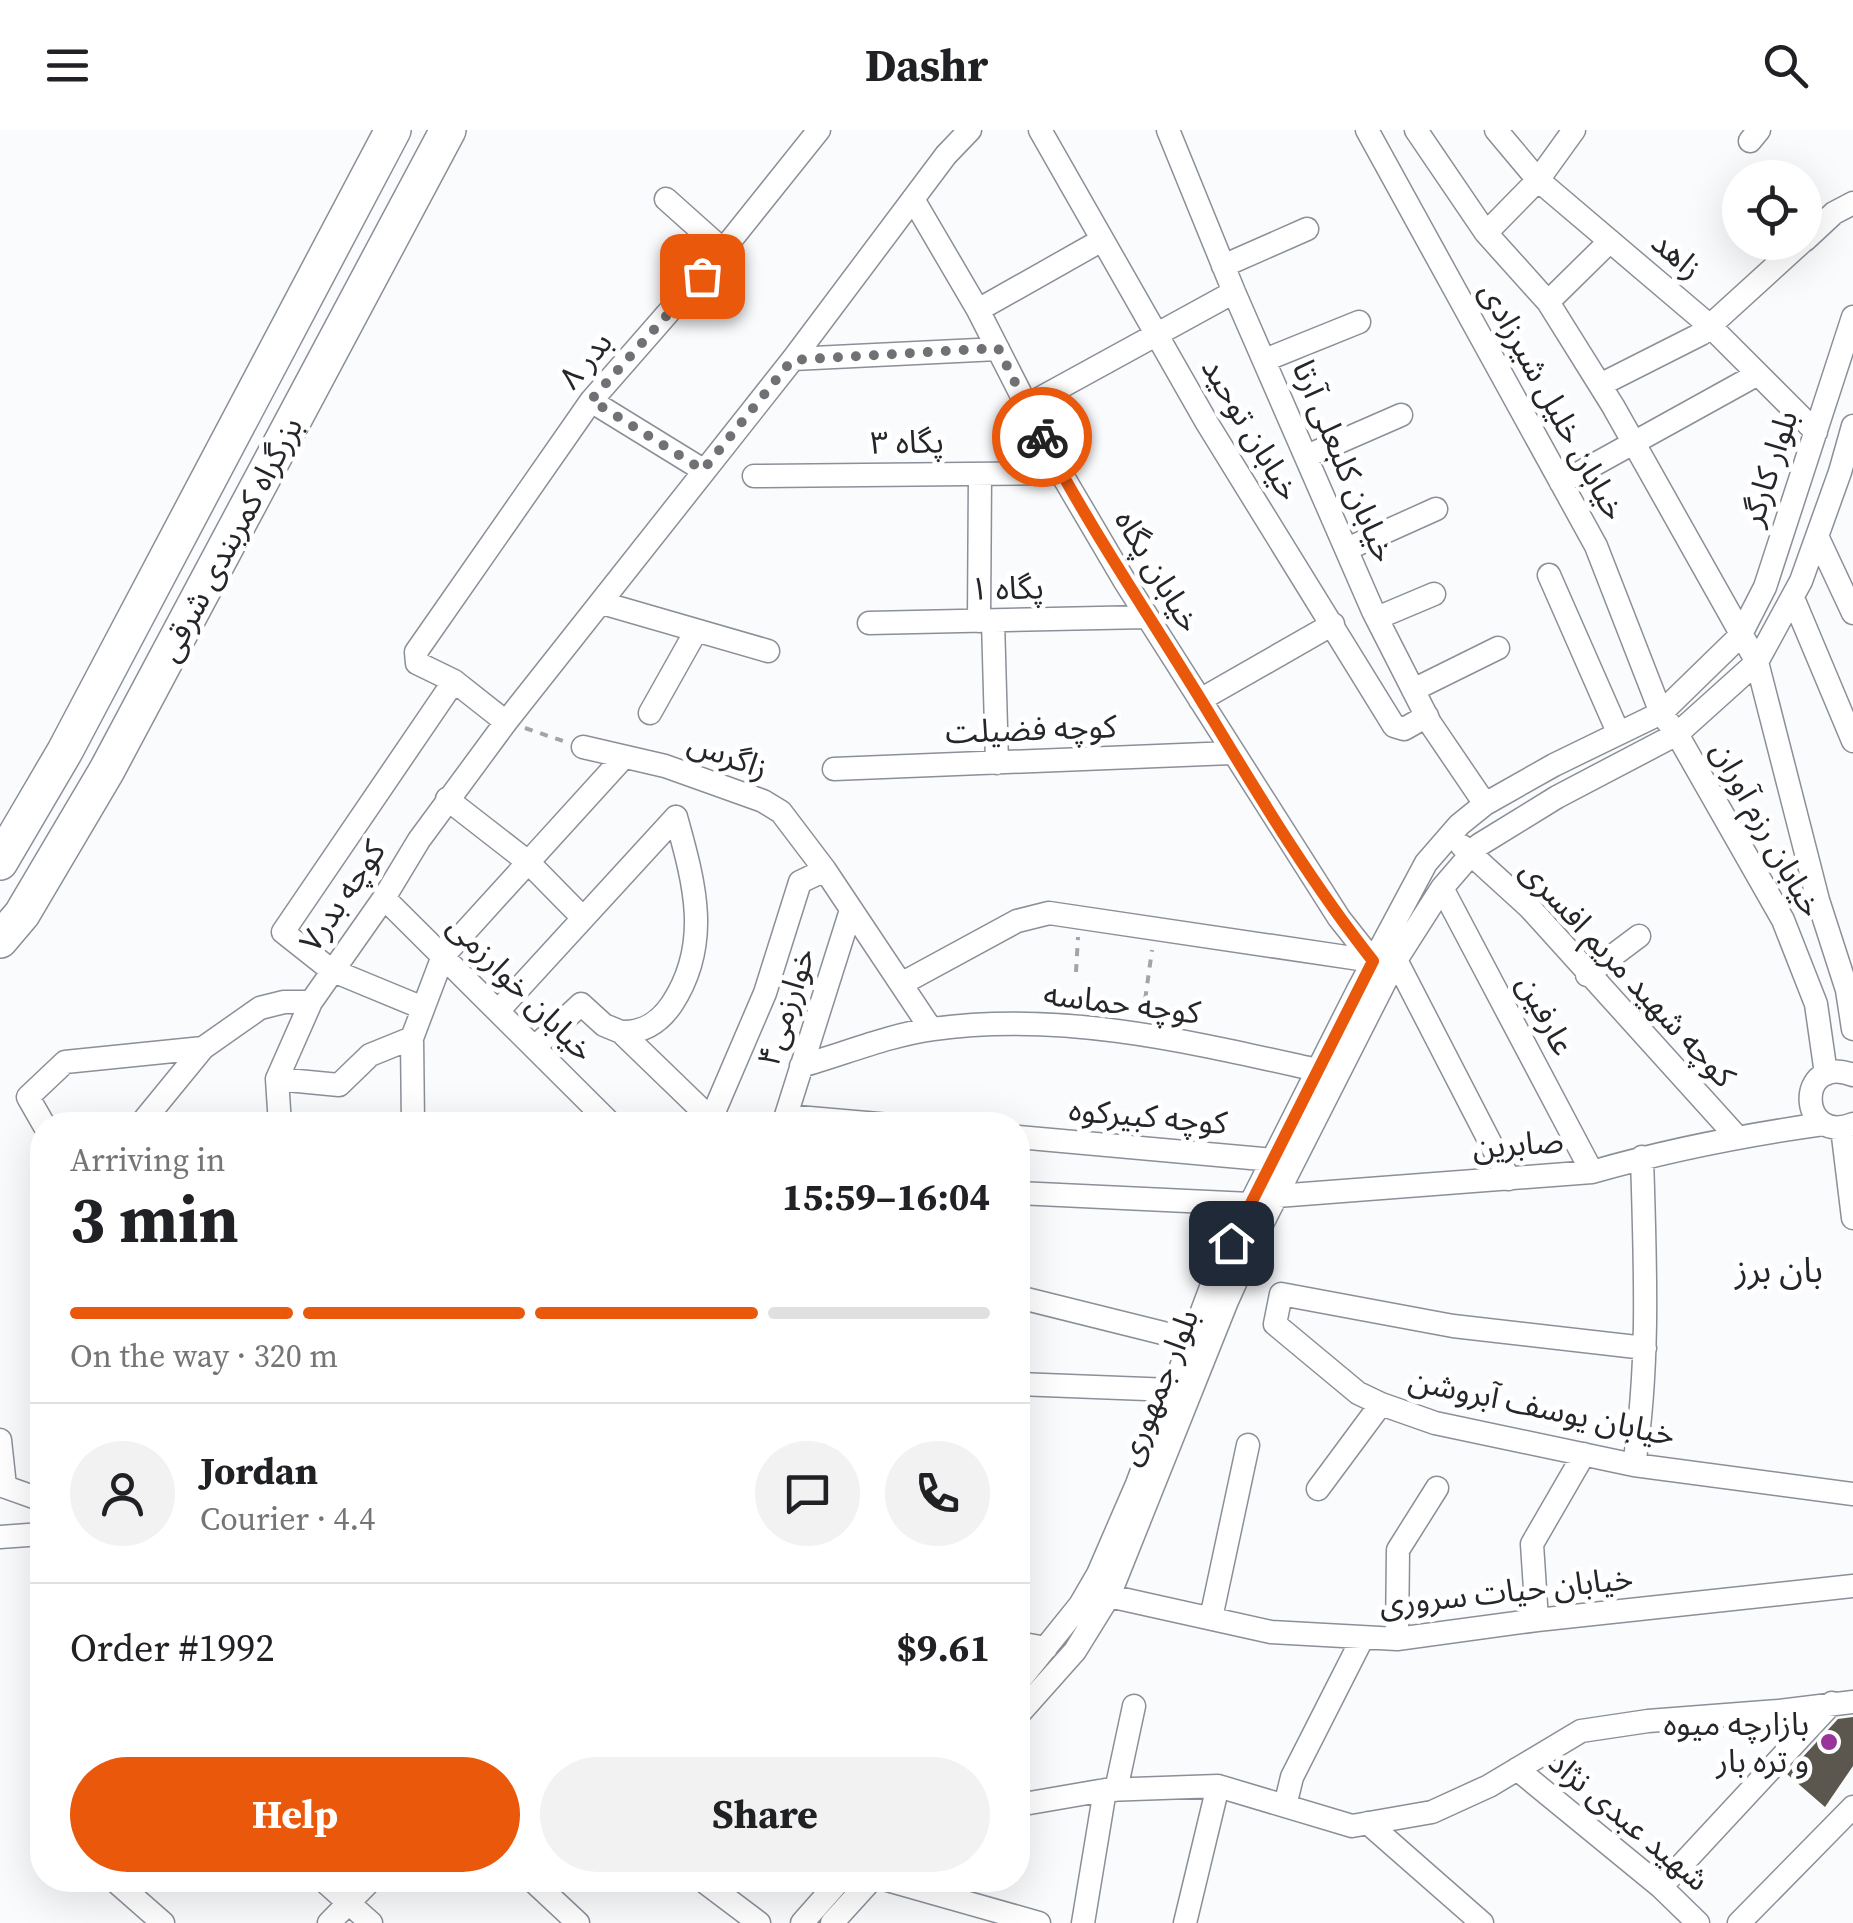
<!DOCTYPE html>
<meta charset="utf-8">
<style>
:root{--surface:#fff;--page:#f2f2f2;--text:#202124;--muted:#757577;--line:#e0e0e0;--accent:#ea580c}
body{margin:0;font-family:"Source Serif 4","Noto Sans Arabic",serif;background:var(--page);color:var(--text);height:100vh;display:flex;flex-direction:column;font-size:38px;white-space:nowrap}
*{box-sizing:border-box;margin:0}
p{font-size:32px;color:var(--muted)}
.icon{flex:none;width:55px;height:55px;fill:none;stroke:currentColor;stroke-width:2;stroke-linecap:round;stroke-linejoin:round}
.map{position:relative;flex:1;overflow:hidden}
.sheet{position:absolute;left:30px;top:982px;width:1000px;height:780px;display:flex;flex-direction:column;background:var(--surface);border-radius:40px;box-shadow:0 10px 40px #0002}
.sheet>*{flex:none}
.tools{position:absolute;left:1722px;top:30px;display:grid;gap:20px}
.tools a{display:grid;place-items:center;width:100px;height:100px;border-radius:50%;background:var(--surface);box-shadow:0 10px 40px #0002;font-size:50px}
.pin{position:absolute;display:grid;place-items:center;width:85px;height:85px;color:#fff;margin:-42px;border-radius:20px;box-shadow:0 5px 15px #0006}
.courier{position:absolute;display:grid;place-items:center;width:100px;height:100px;margin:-50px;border:8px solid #ea580c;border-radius:50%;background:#fff;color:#222;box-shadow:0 2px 12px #0007}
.headline em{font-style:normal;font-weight:700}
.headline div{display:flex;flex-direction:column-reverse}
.headline{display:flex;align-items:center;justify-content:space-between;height:170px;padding:0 40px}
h1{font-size:65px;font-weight:700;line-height:75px}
.bar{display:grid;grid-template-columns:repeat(4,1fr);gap:15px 10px;align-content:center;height:120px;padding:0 40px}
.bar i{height:12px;border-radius:8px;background:var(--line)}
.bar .selected{background:var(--accent)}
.bar p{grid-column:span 4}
.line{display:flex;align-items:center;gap:25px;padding:0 40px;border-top:2px solid var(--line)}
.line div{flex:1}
.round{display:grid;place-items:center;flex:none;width:105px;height:105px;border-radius:52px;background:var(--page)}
.cta{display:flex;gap:20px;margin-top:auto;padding:20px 40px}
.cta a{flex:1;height:115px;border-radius:60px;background:var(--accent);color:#fff;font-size:40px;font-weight:700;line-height:115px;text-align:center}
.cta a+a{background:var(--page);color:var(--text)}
header{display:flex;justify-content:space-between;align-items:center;height:130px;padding:0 40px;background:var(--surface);font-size:45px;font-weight:700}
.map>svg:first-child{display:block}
.building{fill:#5b564e}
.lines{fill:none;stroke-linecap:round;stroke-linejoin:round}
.minor-casing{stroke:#8b8f98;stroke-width:25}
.highway-casing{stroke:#8b8f98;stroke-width:38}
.path{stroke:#a3a4a7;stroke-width:4;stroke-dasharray:8 8;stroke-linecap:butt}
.minor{stroke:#fff;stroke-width:22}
.highway{stroke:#fff;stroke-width:35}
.done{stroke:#707174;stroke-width:10;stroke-dasharray:0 18}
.route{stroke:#ea580c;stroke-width:12}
.poi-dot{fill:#98349a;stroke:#fff;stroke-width:4}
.labels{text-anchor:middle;stroke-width:10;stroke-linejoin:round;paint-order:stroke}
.street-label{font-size:32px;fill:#25262a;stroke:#fff}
.poi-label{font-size:32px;fill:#25262a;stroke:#fff;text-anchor:end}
.neighbourhood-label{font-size:35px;fill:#25262a;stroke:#fff}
</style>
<header><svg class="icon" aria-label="menu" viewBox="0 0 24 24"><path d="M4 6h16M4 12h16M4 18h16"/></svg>Dashr<svg class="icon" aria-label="search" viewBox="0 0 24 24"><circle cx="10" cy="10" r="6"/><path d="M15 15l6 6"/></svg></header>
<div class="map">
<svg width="1853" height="1793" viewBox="0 0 1853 1793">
<rect width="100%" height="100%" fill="#fafbfd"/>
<path class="building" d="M1853,1587V1636L1825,1677L1787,1644L1838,1589Z"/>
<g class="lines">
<g class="minor-casing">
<path id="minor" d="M1040,0L1207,293L1394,596L1404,599L1427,586
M1168,0L1234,162L1373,481L1430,593L1485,674
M1367,0L1596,416L1661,583L1677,604L1783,790L1816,874L1826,944
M1416,0L1486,103L1548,172L1613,276L1757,532L1818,770L1847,860L1853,899
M1496,0L1538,50L1710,196L1816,302
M1750,11L1759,0
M666,69L723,120
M913,69L978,180L1061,343L1124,450L1339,788L1373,831
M1486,103L1538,50L1574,0
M1805,110L1834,83L1853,73
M1223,136L1307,99
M1548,172L1610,111
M978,180L1102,110
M793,229L998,219
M1265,230L1359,192
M1600,255L1701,204L1802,112
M591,271L703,340
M1026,276L1234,162
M1307,326L1401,285
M754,346L1061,343
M1561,353L1758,244
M1817,406L1853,483
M1347,419L1436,379
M1549,445L1618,602
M1793,468L1853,611
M602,473L768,521
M1377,488L1434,464
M979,491L980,344
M993,491L997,633
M869,493L1147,487
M1413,560L1498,518
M1200,570L1333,494
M650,583L696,501
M506,592L454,551L417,533L416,522L591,271L723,120L819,0
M583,617L665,636L763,671L781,682L825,740L931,899
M834,639L1231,623
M447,669L528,732L583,788
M1462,716L1529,777L1737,1007
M1442,758L1592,1042
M384,768L612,995
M1396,830L1509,1049
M1587,845L1639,806
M901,854L1017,791L1049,783L1373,831
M423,878L331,840L283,802L454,551
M499,880L676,687
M621,902C643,903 659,893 672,874C712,813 694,752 676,687
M535,917L581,874L604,895L621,902L711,989L765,863L800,752L825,740
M801,936C844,924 889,905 933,899C1064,881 1191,912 1317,940
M1853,945C1795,923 1798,1016 1853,994
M277,949L339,955L370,925L412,908
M786,986L890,995
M44,995L28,967L65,932L203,918
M140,995L203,918L260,878L284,872H311
M280,995L277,949L311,872L384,768L419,710L506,592L793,229L946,25L970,0
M413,995L412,908L443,826L622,629
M783,995L851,780
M1842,998L1853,1088
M1018,1007L1273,1030
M1018,1063L1250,1074
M1277,1066L1592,1042C1668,1020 1745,1005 1823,994
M1018,1167L1203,1213
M1645,1218L1453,1196L1281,1164L1275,1194L1358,1263L1381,1274L1435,1293L1634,1335L1853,1364
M1018,1254L1172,1260
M0,1310L5,1356
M1634,1335C1650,1233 1645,1130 1642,1027
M0,1355L42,1370
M1318,1359L1381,1274
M0,1407L42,1404
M1109,1466L1271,1502L1397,1509L1537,1490L1853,1456
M1211,1488L1248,1315
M1537,1490L1532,1414L1584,1324
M1397,1509L1398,1420L1437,1358
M1018,1513L1046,1518
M1018,1552L1080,1475L1098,1444L1137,1354L1219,1136L1357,862L1426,733L1459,695L1485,674L1554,635L1661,583L1740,506L1765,457L1853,187
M1018,1585L1075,1521L1109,1466L1227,1171L1259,1100L1396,830L1442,758L1479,715L1557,667L1677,604L1757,532L1801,451L1840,342L1853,296
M1517,1639L1661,1757L1698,1793
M1116,1660L1134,1576
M1018,1675L1105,1660L1218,1656L1352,1696L1432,1682L1489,1656L1581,1601L1648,1591L1778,1581L1853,1572
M1285,1676L1292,1647L1362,1509
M1368,1693L1482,1793
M114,1750L163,1793
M323,1750L371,1793
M532,1750L578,1793
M702,1750L759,1793
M887,1750L1039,1793
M1661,1757L1832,1573
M329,1793L371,1750
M802,1793L840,1750
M832,1793L871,1750
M1083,1793L1105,1660
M1185,1793L1218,1656
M1739,1793L1853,1677"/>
</g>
<g class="highway-casing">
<path id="highway" d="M0,732L65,621L393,0
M0,810L22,784L107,640L448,0"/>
</g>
<path class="path" d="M525,598L563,611
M1076,842L1078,807
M1143,885L1152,820"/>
<use href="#minor" class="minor"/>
<use href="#highway" class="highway"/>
</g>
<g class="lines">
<path class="done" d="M702,146L591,270L703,340L792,230L998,218L1042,307"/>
<path class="route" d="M1042,307C1090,398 1147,482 1201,570C1255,659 1308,749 1373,831L1231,1113"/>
</g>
<circle class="poi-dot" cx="1829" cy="1612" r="10"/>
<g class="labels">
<g class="street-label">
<text transform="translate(1677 125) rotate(40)" y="11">زاهد</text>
<text transform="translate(585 230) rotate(-50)" y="11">بدر ۸</text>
<text transform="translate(1553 271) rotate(61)" y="11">خیابان خلیل شیرزادی</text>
<text transform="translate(1251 299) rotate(59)" y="11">خیابان توحید</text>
<text transform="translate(907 312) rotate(-1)" y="11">پگاه ۳</text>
<text transform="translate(1344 331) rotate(67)" y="11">خیابان کلبعلی آرتا</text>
<text transform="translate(1769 338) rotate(-72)" y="11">بلوار کارگر</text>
<text transform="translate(230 409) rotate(-62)" y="11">بزرگراه کمربندی شرقی</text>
<text transform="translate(1158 441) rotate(59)" y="11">خیابان پگاه</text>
<text transform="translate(1007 458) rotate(-1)" y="11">پگاه ۱</text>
<text transform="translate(1031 599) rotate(-2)" y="11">کوچه فضیلت</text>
<text transform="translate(728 625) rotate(20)" y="11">زاگرس</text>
<text transform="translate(1767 699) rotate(61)" y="11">خیابان رزم آوران</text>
<text transform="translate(342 766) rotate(-56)" y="11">کوچه بدر۷</text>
<text transform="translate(1628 843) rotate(47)" y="11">کوچه شهید مریم افسری</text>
<text transform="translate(521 858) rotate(45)" y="11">خیابان خوارزمی</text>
<text transform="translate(1122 873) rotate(7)" y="11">کوچه حماسه</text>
<text transform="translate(786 877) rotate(-72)" y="11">خوارزمی۴</text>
<text transform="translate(1546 885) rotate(62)" y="11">عارفین</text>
<text transform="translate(1148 986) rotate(5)" y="11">کوچه کبیرکوه</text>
<text transform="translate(1518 1014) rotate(-4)" y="11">صابرین</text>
<text transform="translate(1158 1257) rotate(-68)" y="11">بلوار جمهوری</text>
<text transform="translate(1542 1277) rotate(12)" y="11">خیابان یوسف آبروشن</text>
<text transform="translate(1506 1461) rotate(-6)" y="11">خیابان حیات سروری</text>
<text transform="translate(1629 1691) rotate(40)" y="11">شهید عبدی نژاد</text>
</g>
<g class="poi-label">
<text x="1809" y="1605">بازارچه میوه<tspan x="1809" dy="37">و تره بار</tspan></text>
</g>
<g class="neighbourhood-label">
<text x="1779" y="1152">بان برز</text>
</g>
</g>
</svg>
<div class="tools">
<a><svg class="icon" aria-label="locate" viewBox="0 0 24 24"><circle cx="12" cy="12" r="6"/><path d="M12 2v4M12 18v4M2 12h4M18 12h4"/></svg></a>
</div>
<div class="pin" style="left:702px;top:146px;background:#ea580c"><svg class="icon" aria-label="bag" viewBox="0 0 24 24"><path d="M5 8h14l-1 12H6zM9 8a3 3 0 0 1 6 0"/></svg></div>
<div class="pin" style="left:1231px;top:1113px;background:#1f2937"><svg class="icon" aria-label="home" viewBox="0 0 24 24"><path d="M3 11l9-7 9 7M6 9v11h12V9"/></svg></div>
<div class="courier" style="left:1042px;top:307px"><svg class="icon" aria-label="bike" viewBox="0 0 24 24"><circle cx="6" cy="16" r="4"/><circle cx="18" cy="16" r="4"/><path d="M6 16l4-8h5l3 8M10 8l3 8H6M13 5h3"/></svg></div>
<section class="sheet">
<div class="headline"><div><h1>3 min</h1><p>Arriving in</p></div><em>15:59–16:04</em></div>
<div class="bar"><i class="selected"></i><i class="selected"></i><i class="selected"></i><i></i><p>On the way · 320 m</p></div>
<div class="line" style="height:180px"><a class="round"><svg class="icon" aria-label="person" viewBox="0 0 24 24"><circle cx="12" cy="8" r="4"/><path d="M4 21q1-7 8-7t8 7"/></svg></a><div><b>Jordan</b><p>Courier · 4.4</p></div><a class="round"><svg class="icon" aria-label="chat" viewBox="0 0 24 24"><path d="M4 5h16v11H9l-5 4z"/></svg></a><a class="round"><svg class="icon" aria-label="phone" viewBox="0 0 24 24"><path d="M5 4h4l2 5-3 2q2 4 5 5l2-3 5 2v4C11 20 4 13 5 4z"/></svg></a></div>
<div class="line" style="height:130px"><div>Order #1992</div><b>$9.61</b></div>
<div class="cta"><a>Help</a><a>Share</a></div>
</section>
</div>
